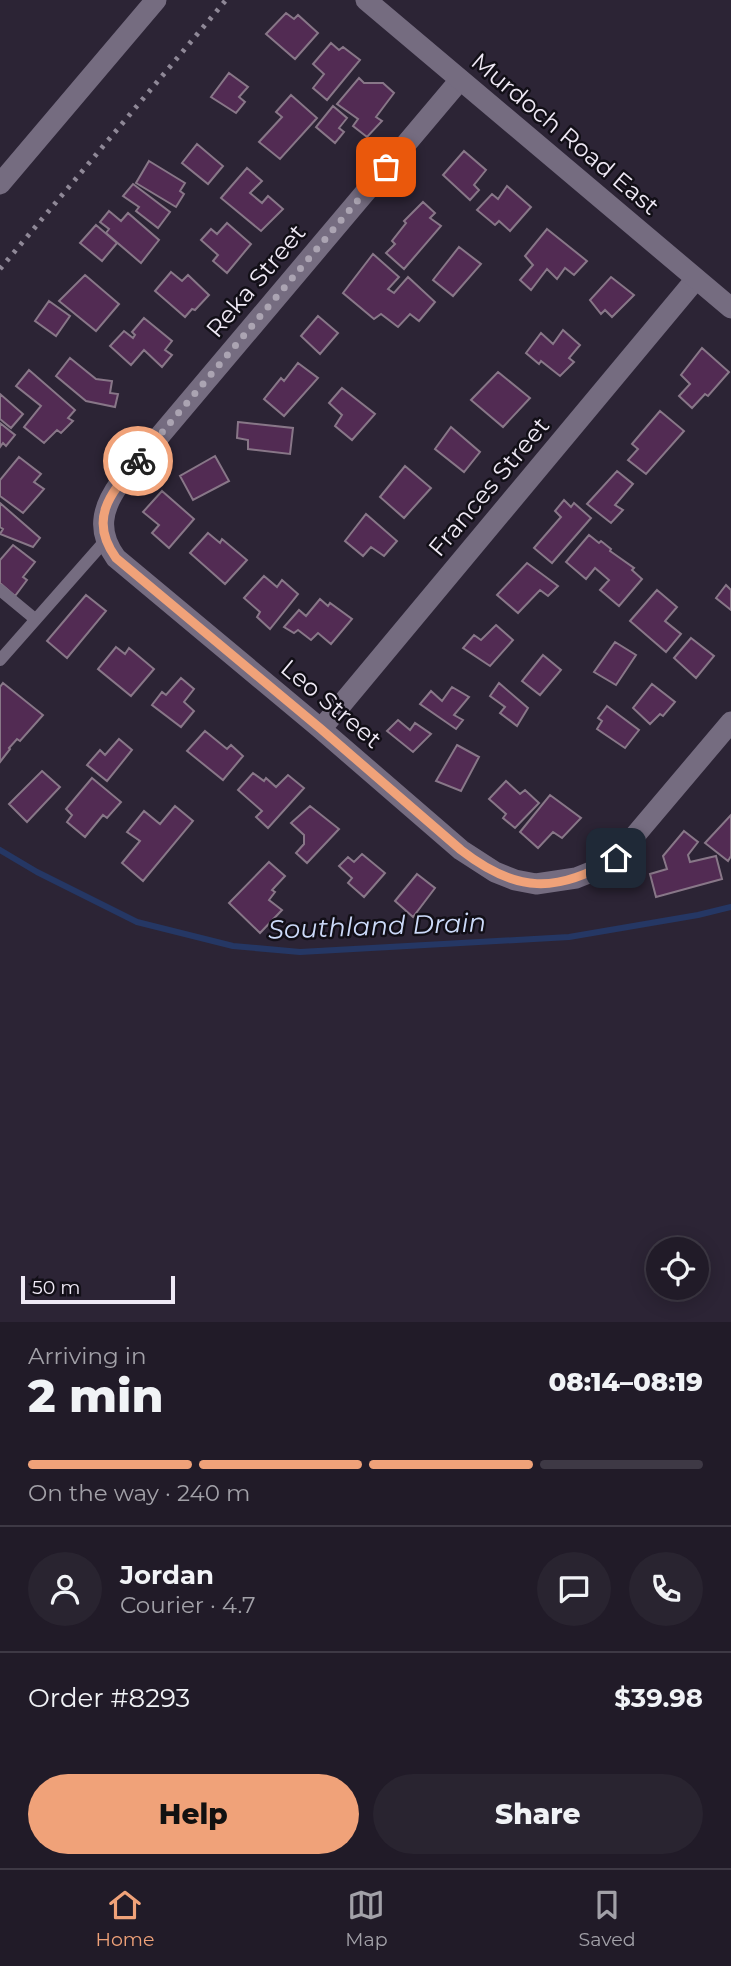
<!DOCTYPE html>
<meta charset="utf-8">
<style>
:root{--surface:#211b28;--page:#292430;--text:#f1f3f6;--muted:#a2a1a8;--line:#3e3945;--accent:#f0a279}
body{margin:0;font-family:Montserrat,sans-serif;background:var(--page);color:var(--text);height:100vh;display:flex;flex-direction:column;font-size:26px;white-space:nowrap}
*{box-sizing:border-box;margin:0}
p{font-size:23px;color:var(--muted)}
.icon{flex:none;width:38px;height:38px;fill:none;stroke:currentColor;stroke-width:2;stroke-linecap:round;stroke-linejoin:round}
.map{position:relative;height:1322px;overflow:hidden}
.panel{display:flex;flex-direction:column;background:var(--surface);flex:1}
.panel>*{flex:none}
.fabs{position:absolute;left:646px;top:1237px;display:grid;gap:14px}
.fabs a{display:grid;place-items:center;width:63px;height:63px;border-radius:50%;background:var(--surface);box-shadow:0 4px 18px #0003,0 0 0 2px var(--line);font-size:35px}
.scale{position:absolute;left:21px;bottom:18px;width:154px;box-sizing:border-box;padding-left:7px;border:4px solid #efe9f5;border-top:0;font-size:19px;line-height:24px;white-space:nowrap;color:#efe9f5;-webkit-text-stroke:5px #120f17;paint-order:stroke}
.pin{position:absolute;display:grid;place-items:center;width:60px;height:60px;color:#fff;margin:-30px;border-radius:14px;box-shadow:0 4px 10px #0006}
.courier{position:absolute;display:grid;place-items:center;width:70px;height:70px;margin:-35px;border:5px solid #f0a279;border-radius:50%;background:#fff;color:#222;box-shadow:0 2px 9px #0007}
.overview em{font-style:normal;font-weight:800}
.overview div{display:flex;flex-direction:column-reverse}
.overview{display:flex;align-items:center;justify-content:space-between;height:119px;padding:0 28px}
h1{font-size:46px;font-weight:800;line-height:52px}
.bar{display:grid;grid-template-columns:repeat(4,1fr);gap:10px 7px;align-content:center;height:84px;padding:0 28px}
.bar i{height:9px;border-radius:5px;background:var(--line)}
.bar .current{background:var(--accent)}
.bar p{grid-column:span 4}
.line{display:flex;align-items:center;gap:18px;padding:0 28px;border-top:2px solid var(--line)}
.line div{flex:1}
.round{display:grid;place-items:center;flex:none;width:74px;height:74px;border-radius:37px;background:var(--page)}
.primary-button{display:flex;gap:14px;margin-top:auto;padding:14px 28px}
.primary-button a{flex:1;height:80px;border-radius:42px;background:var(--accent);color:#111;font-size:28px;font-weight:800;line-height:80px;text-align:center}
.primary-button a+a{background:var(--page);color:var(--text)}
.menu{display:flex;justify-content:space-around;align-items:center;height:98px;border-top:2px solid var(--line);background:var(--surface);font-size:19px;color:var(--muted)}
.menu a{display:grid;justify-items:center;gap:4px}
.menu .current{color:var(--accent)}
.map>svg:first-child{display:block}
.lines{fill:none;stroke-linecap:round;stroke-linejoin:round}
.stream{stroke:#253764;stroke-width:6}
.building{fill:#522b53;stroke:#878;stroke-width:2}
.lane{stroke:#756c80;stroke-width:12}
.street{stroke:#756c80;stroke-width:21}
.secondary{stroke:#756c80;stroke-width:21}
.rail{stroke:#8f8897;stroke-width:5;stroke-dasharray:3.5 7;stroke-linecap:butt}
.done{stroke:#aba4b2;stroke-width:7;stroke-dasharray:0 12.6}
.route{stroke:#f0a279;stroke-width:9}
.labels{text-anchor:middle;stroke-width:5;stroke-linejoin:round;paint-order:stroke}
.street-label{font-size:24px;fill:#efe9f5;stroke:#120f17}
.water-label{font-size:26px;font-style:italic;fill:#ccdaf9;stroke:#120f17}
</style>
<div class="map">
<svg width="731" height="1322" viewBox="0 0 731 1322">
<rect width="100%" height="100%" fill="#2c2435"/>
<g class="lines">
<path class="stream" d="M0,850L37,872L137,922L233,946L300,952L569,937L698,915L731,907"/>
</g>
<path class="building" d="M286,13L294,19L298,15L318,33L295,59L266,34Z
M331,43L339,50L343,47L360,60L327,100L313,88L324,74L313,64Z
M229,73L248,87L239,97L245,102L236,113L211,97Z
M359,78L364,83H383L394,93L376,117L382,121L367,137L353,126L358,119L337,104Z
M291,95L317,118L280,159L259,142L282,117L276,112Z
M333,106L347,118L339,128L344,132L335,143L316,127Z
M197,144L223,166L208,184L182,163Z
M464,151L486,170L474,185L479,190L470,200L443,175Z
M149,161L185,183L180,191L184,194L176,207L136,183Z
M247,168L262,181L250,193L262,203L268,196L283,209L261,231L221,198Z
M133,184L170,212L158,228L136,211L139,207L123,196Z
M507,186L531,207L510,231L499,221L495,225L477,210L492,194L498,199Z
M423,202L435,213L430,218L441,226L404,269L386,253L395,244L392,241L406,223L404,221Z
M109,211L121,221L128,213L159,240L141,263L106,233L109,229L100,222Z
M227,223L251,244L227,273L213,261L218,255L201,240L211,229L217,234Z
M96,225L117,243L102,261L80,243Z
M547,229L587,261L574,275L565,268L557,279L547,269L531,290L520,280L533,265L525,256Z
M459,247L481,264L453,296L433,280Z
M373,254L399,277L388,289L394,293L408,277L435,302L419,321L410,314L398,327L381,314L374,319L343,293Z
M171,272L182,281L188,275L209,295L195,310L192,309L185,317L155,291Z
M85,275L119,304L96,331L59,301Z
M611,277L634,295L612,317L605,310L601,314L590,300Z
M49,301L70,316L56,336L35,321Z
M318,316L338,333L320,354L301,336Z
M144,318L172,341L165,350L172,355L162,367L144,350L131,365L110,346L124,331L133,338L135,335L132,332Z
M563,330L580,345L569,358L574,362L560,376L541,361L539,364L526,353L541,333L553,344Z
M702,348L729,372L708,396L705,394L692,408L679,396L690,384L681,375Z
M70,358L96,379L112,381L110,393L118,394L115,407L86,401L56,376Z
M298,363L318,378L284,416L264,399L281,378L284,381Z
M29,370L75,410L68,418L73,421L61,433L57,430L44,443L24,427L41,406L16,386Z
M498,372L530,398L503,427L471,400Z
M342,388L375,414L352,440L335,426L342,415L329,403Z
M0,394L23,414L11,428L0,419Z
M660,411L684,431L646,474L628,460L638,449L632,444Z
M238,422L293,428L290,454L248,449V440L237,438Z
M0,423L15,435L6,446L3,443L0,447Z
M451,427L480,452L464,472L435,449Z
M215,456L229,481L193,500L180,476Z
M19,457L41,474L34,482L44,489L23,513L0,496V480Z
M405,466L431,488L404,518L380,497Z
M617,471L633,484L615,505L623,510L611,523L587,504Z
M162,491L194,519L169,548L152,533L159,525L143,512Z
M564,500L571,507L574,503L591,518L552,563L534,548L561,517L555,511Z
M0,503L40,538L33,547L0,534L3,529L0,527Z
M366,514L397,541L384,556L371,547L363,556L345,541Z
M208,533L220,543L222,539L247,560L225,584L190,553Z
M589,535L599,543L601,541L611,549L610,551L634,568L632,570L642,579L619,606L600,590L609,580L595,568L586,579L566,562Z
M13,545L35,562L23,577L27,580L15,596L0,583V560Z
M527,563L558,586L548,596L540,590L518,613L497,595Z
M264,576L277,587L282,580L298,594L270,629L257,617L260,612L244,598Z
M726,585L731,590V610L716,598Z
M657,590L677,607L665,621L681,634L666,652L630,621Z
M86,595L106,611L67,658L47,641Z
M320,599L328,606L330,603L352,619L331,644L318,633L311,640L298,630L294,633L284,627L299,610L306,616Z
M496,625L513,640L490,666L463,648L474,635L481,640Z
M691,638L714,656L696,678L674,658Z
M615,642L636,655L616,685L594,672Z
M116,647L125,654L129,648L154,669L131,696L98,669Z
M543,655L561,670L540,695L522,681Z
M181,678L194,689L184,702L194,711L181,727L152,705L162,692L166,695Z
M3,683L43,715L20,741L17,739L9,748L10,749L0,762V687Z
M499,683L528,708L517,726L500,713L505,707L490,696Z
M652,684L675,702L663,716L660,714L650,724L633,708Z
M452,687L469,697L454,715L463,720L456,729L420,704L431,691L442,701Z
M607,706L639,730L625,748L597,729L602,721L598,718Z
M398,720L410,730L415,723L431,734L413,752L387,731Z
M205,731L227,749L231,745L243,756L223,780L187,751Z
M119,739L132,750L107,781L87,765L100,750L105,755Z
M457,745L479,757L461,791L436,781Z
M42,771L60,787L27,822L9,804Z
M253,773L264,781L266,778L276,787L288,775L304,788L268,828L256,817L262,811L238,790Z
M92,778L121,802L107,818L103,815L85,837L67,822L72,815L66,809Z
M506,781L520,794L525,790L539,803L515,828L503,818L506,814L489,799Z
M550,795L581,818L562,838L553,832L538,848L520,832Z
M175,806L193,821L143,881L122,863L140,841L127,832L144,811L160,824Z
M310,806L339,829L307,863L296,853L304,844V835L291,823Z
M731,815V856L728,861L705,843Z
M684,831L698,842L688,855L690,862L716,856L722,879L656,897L650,874L667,869L663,856Z
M362,854L385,873L364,897L348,883L352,878L339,866L348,857L354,862Z
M269,862L285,876L272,890L275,892L269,900L282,910L260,933L229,903Z
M417,874L435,888L413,917L395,901Z"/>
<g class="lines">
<path class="lane" d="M0,590L35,619
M0,660L105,541"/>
<path class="street" d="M460,80L120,483C101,509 97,532 116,558L321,729L461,850L495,872L515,880L536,884L576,878L596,870L616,858L731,722
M321,729L696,279"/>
<path class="secondary" d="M366,0L731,308
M0,184L156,0"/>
<path class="rail" d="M0,269L226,0"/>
</g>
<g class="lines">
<path class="done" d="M138,461L386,167"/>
<path class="route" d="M138,461C112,492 87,518 116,558L321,729L461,850C516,893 557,894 616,858"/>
</g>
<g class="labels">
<g class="street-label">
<text transform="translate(565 134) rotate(40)" y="8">Murdoch Road East</text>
<text transform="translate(256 281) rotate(-50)" y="8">Reka Street</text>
<text transform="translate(489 487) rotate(-50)" y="8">Frances Street</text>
<text transform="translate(331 704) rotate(40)" y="8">Leo Street</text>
</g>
<g class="water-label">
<text transform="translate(377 926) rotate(-2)" y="9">Southland Drain</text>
</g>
</g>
</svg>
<div class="fabs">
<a><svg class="icon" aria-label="locate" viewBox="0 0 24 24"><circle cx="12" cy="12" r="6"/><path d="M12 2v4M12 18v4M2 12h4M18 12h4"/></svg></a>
</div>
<div class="scale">50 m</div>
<div class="pin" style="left:386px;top:167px;background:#ea580c"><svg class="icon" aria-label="bag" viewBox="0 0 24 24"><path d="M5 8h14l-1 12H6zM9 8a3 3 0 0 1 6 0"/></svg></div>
<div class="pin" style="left:616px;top:858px;background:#1f2937"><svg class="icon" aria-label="home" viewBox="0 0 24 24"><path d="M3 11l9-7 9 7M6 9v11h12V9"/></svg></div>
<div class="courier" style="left:138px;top:461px"><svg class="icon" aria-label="bike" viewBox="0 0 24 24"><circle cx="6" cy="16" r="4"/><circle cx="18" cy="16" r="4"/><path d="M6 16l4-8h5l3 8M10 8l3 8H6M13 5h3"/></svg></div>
</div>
<section class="panel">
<div class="overview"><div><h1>2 min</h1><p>Arriving in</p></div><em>08:14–08:19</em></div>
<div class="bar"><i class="current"></i><i class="current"></i><i class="current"></i><i></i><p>On the way · 240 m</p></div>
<div class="line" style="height:126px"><a class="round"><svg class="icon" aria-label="person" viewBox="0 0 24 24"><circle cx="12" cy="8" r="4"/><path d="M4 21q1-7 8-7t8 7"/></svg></a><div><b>Jordan</b><p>Courier · 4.7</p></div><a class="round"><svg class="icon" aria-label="chat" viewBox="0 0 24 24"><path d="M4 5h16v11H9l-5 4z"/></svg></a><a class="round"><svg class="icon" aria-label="phone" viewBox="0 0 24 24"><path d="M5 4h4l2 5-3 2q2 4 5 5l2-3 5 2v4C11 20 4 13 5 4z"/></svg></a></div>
<div class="line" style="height:91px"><div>Order #8293</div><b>$39.98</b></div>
<div class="primary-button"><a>Help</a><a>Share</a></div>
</section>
<nav class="menu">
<a class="current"><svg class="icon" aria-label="home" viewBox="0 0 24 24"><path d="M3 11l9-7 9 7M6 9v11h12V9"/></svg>Home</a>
<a><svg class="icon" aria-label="map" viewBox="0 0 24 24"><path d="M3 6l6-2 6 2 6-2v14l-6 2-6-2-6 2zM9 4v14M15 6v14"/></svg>Map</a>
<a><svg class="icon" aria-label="saved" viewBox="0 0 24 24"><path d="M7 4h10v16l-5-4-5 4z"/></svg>Saved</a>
</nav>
